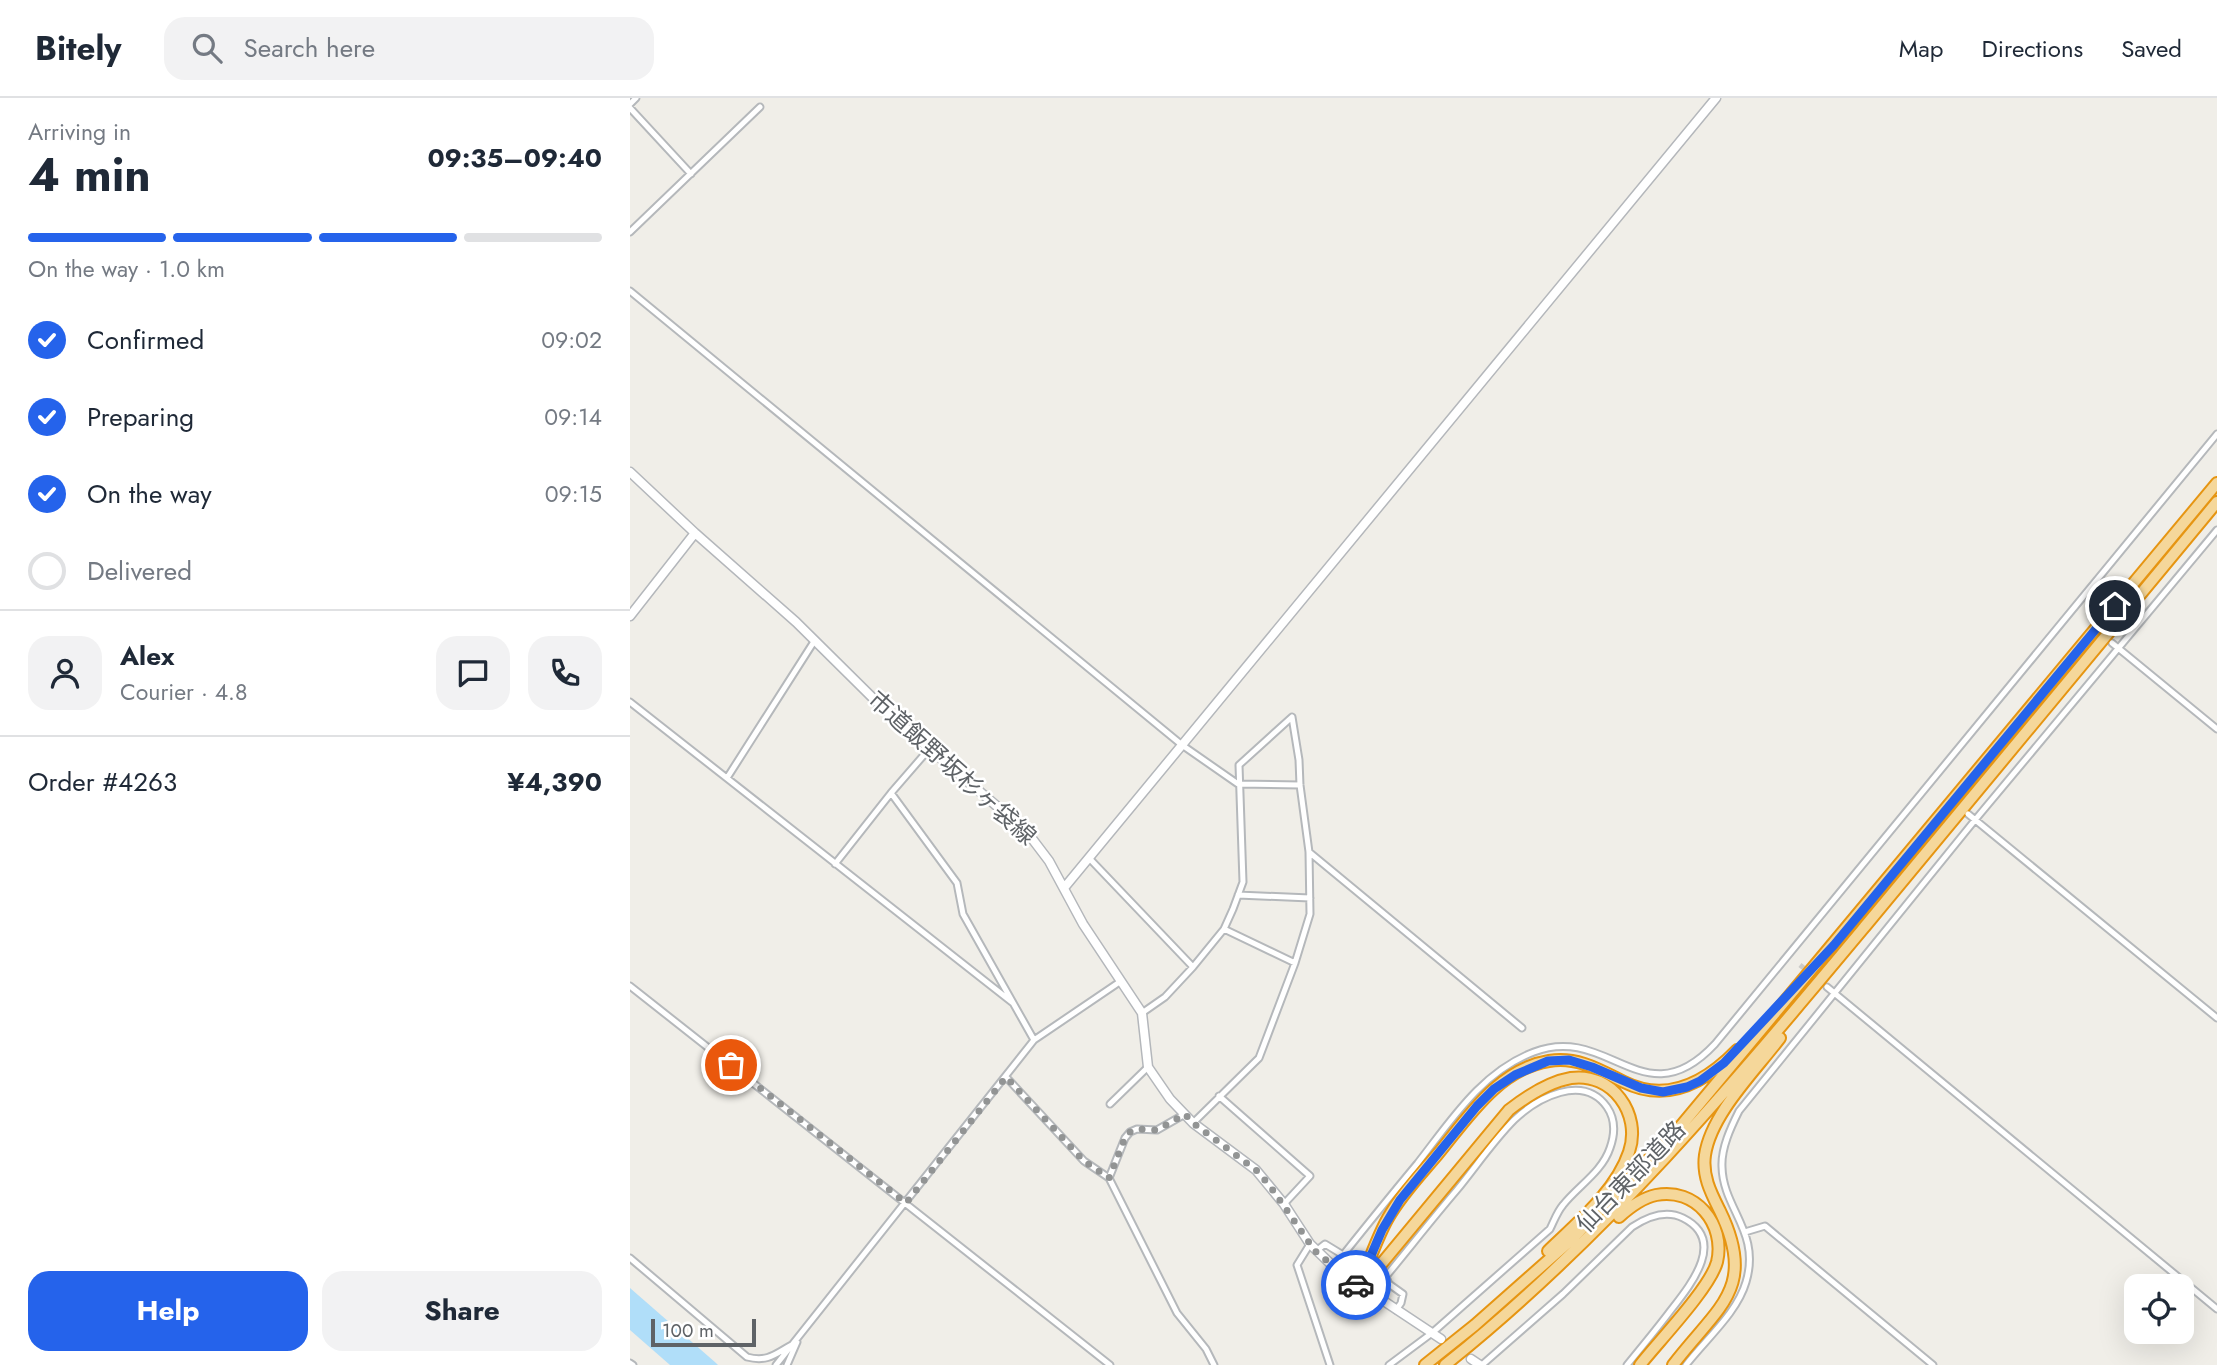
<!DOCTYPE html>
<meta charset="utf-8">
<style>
:root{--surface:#fff;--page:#f2f2f3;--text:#1f2937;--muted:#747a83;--line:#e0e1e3;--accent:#2563eb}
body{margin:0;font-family:Jost,"Noto Sans JP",sans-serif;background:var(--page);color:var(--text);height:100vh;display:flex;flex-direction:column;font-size:26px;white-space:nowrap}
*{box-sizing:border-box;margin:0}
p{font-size:23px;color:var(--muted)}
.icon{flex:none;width:38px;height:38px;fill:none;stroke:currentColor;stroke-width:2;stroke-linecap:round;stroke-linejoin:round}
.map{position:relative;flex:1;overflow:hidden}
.side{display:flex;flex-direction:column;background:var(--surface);width:630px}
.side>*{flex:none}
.buttons{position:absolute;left:1494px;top:1176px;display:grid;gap:14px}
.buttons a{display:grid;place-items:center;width:70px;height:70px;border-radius:14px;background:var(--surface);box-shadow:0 7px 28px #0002;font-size:35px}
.scale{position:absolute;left:21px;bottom:18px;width:105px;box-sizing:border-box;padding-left:7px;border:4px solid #5f6367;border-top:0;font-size:19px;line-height:24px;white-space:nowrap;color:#5f6367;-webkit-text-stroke:5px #fff;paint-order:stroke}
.pin{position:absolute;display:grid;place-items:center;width:60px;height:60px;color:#fff;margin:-30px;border:4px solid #fff;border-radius:50%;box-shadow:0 2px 7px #0007}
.courier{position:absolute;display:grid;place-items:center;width:70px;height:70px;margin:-35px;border:5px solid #2563eb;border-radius:50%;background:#fff;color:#222;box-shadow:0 2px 9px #0007}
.headline em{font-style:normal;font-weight:700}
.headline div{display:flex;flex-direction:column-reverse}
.headline{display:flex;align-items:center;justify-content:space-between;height:119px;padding:0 28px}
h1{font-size:46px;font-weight:700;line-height:52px}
.bar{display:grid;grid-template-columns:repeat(4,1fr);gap:10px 7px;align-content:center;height:84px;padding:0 28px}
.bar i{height:9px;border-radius:5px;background:var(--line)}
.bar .selected{background:var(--accent)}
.bar p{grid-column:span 4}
.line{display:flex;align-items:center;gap:18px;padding:0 28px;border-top:2px solid var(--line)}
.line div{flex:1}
.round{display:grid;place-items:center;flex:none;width:74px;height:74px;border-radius:21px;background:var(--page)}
ol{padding:0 28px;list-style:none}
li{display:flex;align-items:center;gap:21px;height:77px}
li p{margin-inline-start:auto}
li .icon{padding:7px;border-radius:50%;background:var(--accent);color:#fff;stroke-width:4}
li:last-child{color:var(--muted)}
li i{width:38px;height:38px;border:4px solid var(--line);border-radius:50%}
.action{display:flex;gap:14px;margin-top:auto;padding:14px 28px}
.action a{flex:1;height:80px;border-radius:21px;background:var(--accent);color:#fff;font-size:28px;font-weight:700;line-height:80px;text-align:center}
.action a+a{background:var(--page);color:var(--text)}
header{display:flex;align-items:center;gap:42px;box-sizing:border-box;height:98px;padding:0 35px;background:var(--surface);border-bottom:2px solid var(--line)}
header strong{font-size:33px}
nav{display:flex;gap:38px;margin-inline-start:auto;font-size:24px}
.search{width:490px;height:63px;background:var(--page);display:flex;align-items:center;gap:18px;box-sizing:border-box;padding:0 24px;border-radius:21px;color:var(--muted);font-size:26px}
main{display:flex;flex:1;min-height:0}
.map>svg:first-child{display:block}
.water{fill:#b0def9}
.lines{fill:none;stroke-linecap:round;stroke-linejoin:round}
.street-tunnel{stroke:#cccbc8;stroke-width:5;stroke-dasharray:5 2.5;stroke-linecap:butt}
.street-casing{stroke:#b5b8bb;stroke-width:9}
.secondary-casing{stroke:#b4b7bb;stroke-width:11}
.highway-casing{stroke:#e69512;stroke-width:14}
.street{stroke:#fff;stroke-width:5}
.secondary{stroke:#fff;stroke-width:8}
.highway{stroke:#f5d79a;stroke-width:10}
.done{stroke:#929494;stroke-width:7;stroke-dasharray:0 12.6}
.route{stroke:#2563eb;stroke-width:9}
.labels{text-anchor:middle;stroke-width:5;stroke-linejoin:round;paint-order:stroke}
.street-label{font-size:24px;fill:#5f6367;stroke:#fff}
</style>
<header>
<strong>Bitely</strong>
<div class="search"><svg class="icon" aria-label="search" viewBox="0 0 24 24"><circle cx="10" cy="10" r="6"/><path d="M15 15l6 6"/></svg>Search here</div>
<nav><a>Map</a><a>Directions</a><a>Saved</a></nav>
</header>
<main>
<section class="side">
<div class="headline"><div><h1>4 min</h1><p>Arriving in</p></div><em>09:35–09:40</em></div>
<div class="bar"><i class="selected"></i><i class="selected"></i><i class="selected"></i><i></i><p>On the way · 1.0 km</p></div>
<ol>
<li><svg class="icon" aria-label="check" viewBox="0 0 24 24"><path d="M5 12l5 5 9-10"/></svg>Confirmed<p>09:02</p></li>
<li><svg class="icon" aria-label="check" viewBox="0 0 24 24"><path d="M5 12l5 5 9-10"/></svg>Preparing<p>09:14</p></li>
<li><svg class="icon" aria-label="check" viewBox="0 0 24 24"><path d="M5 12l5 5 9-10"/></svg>On the way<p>09:15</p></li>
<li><i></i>Delivered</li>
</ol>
<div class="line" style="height:126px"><a class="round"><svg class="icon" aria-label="person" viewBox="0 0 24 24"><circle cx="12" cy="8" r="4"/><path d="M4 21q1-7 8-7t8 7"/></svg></a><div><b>Alex</b><p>Courier · 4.8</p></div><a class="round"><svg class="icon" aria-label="chat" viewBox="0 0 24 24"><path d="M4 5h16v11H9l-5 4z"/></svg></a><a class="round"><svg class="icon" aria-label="phone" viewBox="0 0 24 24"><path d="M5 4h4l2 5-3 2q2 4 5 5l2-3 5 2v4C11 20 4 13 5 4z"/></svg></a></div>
<div class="line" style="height:91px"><div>Order #4263</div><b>¥4,390</b></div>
<div class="action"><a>Help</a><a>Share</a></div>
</section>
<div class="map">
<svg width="1587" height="1267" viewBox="0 0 1587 1267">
<rect width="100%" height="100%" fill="#f0eee8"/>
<path class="water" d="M0,1190L86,1265L88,1267H40L0,1232Z"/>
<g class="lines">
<path class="street-tunnel" d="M1170,867L1197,889"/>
<g class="street-casing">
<path id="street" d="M0,6L6,0
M0,10L61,76
M0,134L130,9
M0,193L552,647L608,686L670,687
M1482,545L1587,631
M0,604L383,905
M97,680L185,542
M261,695L327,785L333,816L404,942
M1338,716L1587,920
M679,754L892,930
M459,760L563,869
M205,766L261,695L300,650
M608,797L680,800
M594,831L665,865
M0,888L480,1267
M1197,889L1587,1211
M512,915L535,899L563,869L594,831L603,811L613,784L609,667L662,619L669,662L670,687L679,754L680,816L665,865L629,960L563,1025
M376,979L454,1063L479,1080L547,1215L576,1251L584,1267
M589,998L680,1078L654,1106
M480,1006L518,969
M479,1080L495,1040L500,1034L507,1031L527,1032L555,1016
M1115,1134L1135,1128L1303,1267
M680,1146L667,1167L700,1267
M686,1153L695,1146L713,1157C737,1127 762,1096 787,1066C820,1024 851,974 904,954C979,925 1014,1022 1085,946L1587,336
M0,1160L117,1259C140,1265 147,1254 167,1244L157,1267
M0,1265L3,1267
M146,1267L404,942L491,883
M759,1267L802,1235L920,1131C924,1123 927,1114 933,1107C948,1088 972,1074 980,1050C985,1036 986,1022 977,1009C953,975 907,1000 884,1022C863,1043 845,1070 826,1093C803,1120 781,1148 758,1176L756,1179L759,1186L773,1196L771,1205L766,1212
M852,1267L933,1196L1002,1129C1017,1119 1035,1111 1053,1120C1099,1143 1058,1190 1038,1216C1025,1233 1011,1250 997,1267
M1056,1267C1076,1241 1107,1215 1116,1184C1131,1134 1093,1111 1092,1069C1091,1050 1101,1029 1109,1013L1345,722L1587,432"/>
</g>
<g class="secondary-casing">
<path id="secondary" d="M0,374L65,435L166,524L259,616L397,734L419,763L453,826L512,915L518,969L540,1001L563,1025L626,1072L654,1106L680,1146L707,1172L811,1241
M0,518L65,435
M434,790L1086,0
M841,1261L850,1267"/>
</g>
<g class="highway-casing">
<path id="highway" d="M989,1119C1000,1109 1012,1100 1026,1097C1065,1089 1096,1126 1087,1164C1080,1190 1029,1243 1010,1267
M733,1183L748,1170L879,1012C897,998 918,984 941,980C982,974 1012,1016 999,1054C986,1093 947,1125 918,1153
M728,1188C739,1166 746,1141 758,1120C771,1097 790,1077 807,1057C837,1021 868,971 919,963C947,958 970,972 994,984C1038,1006 1077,983 1107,952
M795,1267L845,1227L940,1143L1050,1029L1587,385
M815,1267C977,1138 1105,984 1237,826C1354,685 1470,544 1587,404
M1043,1267C1087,1209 1128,1191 1090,1113C1081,1095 1072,1078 1075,1057C1081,1016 1125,973 1150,940"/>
</g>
<use href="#street" class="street"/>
<use href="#secondary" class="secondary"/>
<use href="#highway" class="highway"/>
</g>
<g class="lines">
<path class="done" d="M101,967L276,1105L376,979L454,1063L479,1080L495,1040L500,1034L507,1031L527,1032L555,1016L563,1025L626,1072L640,1088L685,1153L726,1187"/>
<path class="route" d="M726,1187L728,1188L752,1132L770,1102L847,1008L864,991L885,977L918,963L939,962L962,969L1011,990L1033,994L1057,989L1070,983L1094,965L1204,847L1485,508"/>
</g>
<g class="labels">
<g class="street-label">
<text transform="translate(322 670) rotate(42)" y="8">市道飯野坂杉ヶ袋線</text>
<text transform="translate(1001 1079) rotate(-46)" y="8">仙台東部道路</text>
</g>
</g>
</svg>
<div class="buttons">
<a><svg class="icon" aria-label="locate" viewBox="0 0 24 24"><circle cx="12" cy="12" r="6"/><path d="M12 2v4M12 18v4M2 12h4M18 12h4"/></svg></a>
</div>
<div class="scale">100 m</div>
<div class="pin" style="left:101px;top:967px;background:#ea580c"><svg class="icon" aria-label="bag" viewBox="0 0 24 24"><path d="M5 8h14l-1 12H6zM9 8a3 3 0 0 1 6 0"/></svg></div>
<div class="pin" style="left:1485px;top:508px;background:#1f2937"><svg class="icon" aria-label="home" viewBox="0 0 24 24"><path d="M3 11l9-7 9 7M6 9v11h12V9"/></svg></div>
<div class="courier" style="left:726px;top:1187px"><svg class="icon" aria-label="car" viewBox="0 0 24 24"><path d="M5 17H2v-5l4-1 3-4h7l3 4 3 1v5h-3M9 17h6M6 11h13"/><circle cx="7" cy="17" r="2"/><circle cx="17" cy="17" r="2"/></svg></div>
</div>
</main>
